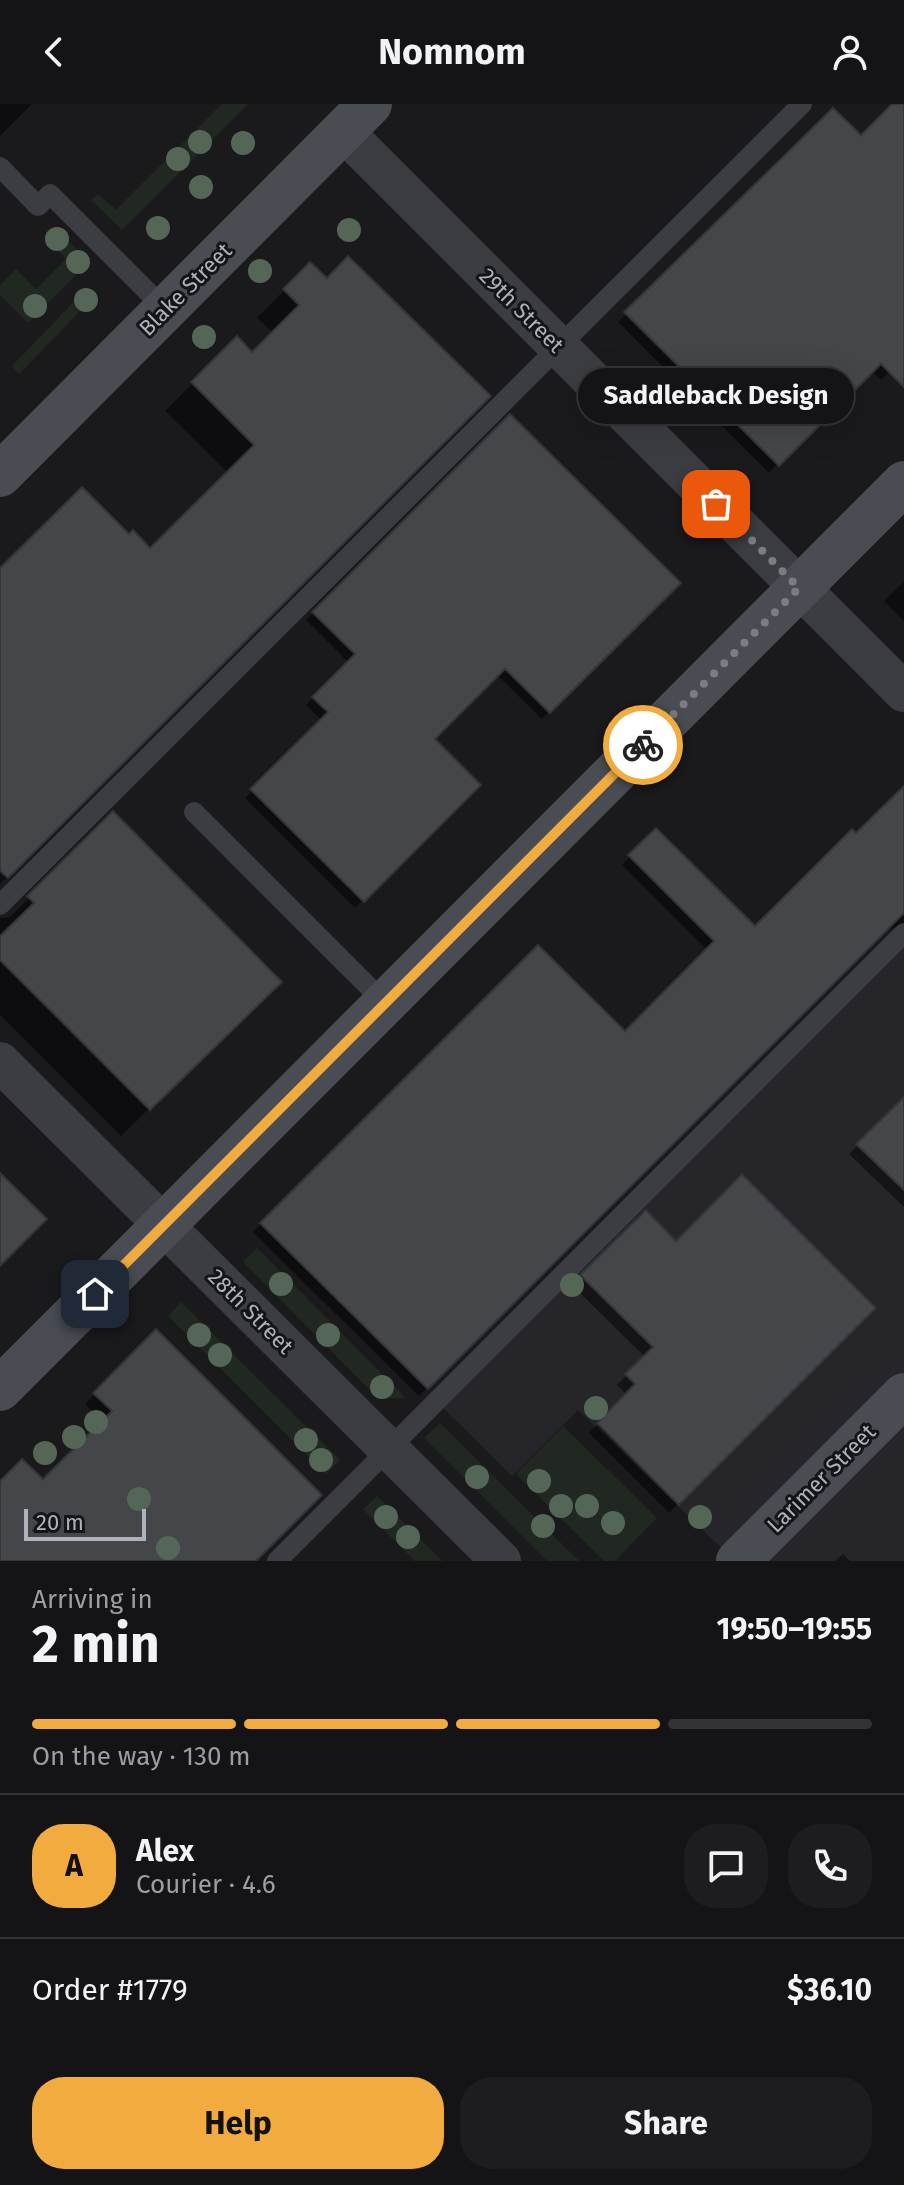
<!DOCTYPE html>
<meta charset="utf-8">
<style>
:root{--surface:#141416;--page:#1d1d1f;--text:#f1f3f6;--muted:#9d9ea1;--line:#333335;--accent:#f1ab3e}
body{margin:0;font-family:"Fira Sans",sans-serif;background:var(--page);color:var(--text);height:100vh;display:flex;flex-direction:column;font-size:30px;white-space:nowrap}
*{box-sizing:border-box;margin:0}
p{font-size:26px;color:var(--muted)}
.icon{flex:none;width:44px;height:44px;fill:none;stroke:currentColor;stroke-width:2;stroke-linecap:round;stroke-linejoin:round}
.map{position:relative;height:1457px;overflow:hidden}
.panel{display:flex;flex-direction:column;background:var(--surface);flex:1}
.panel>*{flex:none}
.scale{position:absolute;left:24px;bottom:20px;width:122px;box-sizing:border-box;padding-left:8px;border:4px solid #adb2bc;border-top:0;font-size:22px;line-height:28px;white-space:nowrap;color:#adb2bc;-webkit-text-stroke:6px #151518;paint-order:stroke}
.pin{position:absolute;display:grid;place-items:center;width:68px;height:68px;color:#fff;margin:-34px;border-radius:16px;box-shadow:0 4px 12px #0006}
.courier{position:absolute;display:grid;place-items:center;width:80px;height:80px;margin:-40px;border:6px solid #f1ab3e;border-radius:50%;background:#fff;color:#222;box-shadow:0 2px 10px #0007}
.bubble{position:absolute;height:56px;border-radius:28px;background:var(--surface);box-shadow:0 8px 32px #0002,0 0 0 2px var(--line);font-size:26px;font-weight:700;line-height:56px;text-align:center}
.summary em{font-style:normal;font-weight:700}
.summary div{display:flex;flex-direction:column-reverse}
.summary{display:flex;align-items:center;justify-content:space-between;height:136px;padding:0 32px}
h1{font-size:52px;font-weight:700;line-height:60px}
.bar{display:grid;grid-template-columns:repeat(4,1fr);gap:12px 8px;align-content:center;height:96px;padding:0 32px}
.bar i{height:10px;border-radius:6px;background:var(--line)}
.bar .current{background:var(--accent)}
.bar p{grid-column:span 4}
.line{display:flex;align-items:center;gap:20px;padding:0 32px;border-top:2px solid var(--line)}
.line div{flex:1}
.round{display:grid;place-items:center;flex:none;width:84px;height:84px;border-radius:32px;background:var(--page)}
.primary-button{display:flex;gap:16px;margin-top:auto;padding:16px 32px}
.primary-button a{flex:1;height:92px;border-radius:32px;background:var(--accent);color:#111;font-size:32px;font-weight:700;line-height:92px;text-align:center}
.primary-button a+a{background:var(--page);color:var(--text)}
header{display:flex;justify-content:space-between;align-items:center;height:104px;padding:0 32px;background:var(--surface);font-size:36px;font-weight:700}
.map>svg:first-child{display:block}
.built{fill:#26262a}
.green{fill:#202821}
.shadow{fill:#0007}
.building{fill:#44464a;stroke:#343539;stroke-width:2}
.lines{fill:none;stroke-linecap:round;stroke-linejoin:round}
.lane{stroke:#3b3d42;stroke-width:20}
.street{stroke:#3b3d42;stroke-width:40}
.secondary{stroke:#494c52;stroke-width:44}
.tree{fill:#546756}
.done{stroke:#7a7d84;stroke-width:8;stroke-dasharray:0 14.4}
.route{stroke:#f1ab3e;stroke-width:10}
.labels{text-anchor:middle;stroke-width:6;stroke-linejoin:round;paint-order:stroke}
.street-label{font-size:22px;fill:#adb2bc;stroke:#151518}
</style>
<header><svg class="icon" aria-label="back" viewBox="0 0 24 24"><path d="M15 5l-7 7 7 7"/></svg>Nomnom<svg class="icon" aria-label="person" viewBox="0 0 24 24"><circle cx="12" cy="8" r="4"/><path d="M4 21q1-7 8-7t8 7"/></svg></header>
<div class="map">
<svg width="904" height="1457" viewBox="0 0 904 1457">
<rect width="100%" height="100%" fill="#1a1a1d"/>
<path class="built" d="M904,835V1457H735L578,1306L512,1372L442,1303Z"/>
<path class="green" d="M222,0H248L122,126L91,96L98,90L116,106Z
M54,123L89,158L28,219L0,191V181L16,165L36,185L66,155L44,132Z
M87,184L95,192L19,270L12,262Z
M257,1144L406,1294L379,1295L243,1158Z
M181,1198L340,1356L326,1370L168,1212Z
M440,1319L579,1457H547L424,1334Z
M563,1322L657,1414L615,1457H604L516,1370Z
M377,1392L442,1457H415L363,1405Z"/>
<path class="shadow" d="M0,0H32L0,32Z
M895,0H904V253L881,276L871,267L769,369L618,218L833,6L861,34Z
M310,160L327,177L488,292L0,780V467L129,432L150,447L228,369L165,307L237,235L252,250L273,229L257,214Z
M510,313L678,479L542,615L496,570L432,635L479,681L355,804L245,694L322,617L306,601L349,559L306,516Z
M904,478V517L884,497Z
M113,710L252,905L121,1032L0,911V814L10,813Z
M904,714V827L898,824L886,825L419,1292L253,1128L538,844L625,930L708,847L622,761L656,726L755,825L856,732Z
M904,996V1103L849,1050Z
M646,1109L676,1139L874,1204L669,1409L589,1329L627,1291L617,1281L645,1253L573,1182Z
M156,1228L253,1457H0V1380L43,1378L103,1318L85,1300Z
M843,1450L850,1457H835Z"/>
<path class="building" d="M892,0H904V283L881,260L779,362L624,208L833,4L861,31Z
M348,152L491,292L8,774L0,767V464L82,383L129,430L133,426L150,444L254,341L191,278L237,232L252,248L299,201L283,185L310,158L327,174Z
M510,310L681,479L550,609L505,565L435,635L481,681L364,798L250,685L328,608L312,593L355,550L312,508Z
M904,682V809L428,1285L260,1119L538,841L625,927L714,837L628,751L656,724L755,822L852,725L856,729Z
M113,707L282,878L150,1006L0,856V832L34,799L27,792Z
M904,993V1086L856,1040Z
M0,1069L47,1115L0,1162Z
M742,1070L876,1204L679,1401L597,1319L635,1280L625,1270L653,1243L580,1171L646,1106L676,1137Z
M156,1225L322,1391L256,1457H0V1377L22,1355L43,1375L112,1307L93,1289Z"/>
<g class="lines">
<path class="lane" d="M0,63L38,102L50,90L165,205
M194,708L385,899
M0,801L802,0
M277,1457L904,829"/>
<path class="street" d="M343,27L904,588
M0,958L501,1457"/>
<path class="secondary" d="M0,371L370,0
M0,1285L904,379
M738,1457L904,1291"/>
</g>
<g class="tree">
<circle cx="200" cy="38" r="12"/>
<circle cx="243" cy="39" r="12"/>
<circle cx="178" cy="55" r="12"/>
<circle cx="201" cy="83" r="12"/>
<circle cx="158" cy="124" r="12"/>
<circle cx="349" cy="126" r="12"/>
<circle cx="57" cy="135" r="12"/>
<circle cx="78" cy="158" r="12"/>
<circle cx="260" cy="167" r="12"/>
<circle cx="86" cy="196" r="12"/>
<circle cx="35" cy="202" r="12"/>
<circle cx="204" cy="233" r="12"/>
<circle cx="281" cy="1180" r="12"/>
<circle cx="572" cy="1181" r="12"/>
<circle cx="199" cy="1231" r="12"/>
<circle cx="328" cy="1231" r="12"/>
<circle cx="220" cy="1251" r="12"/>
<circle cx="382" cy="1283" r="12"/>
<circle cx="596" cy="1304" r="12"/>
<circle cx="96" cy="1318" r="12"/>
<circle cx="74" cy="1333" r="12"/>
<circle cx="306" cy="1336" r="12"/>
<circle cx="45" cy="1349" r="12"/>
<circle cx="321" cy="1356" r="12"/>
<circle cx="477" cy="1373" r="12"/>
<circle cx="539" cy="1377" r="12"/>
<circle cx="139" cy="1395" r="12"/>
<circle cx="561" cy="1402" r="12"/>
<circle cx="587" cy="1402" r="12"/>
<circle cx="386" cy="1413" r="12"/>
<circle cx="700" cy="1413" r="12"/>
<circle cx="613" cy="1419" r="12"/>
<circle cx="543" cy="1422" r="12"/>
<circle cx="408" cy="1433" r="12"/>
<circle cx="168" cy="1444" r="12"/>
</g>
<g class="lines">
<path class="done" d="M643,641L799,484L716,400"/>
<path class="route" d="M95,1190L643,641"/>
</g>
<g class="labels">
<g class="street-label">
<text transform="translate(185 185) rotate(-45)" y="8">Blake Street</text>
<text transform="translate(522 206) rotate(45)" y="8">29th Street</text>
<text transform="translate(251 1207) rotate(45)" y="8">28th Street</text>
<text transform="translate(821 1374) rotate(-45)" y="8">Larimer Street</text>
</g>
</g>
</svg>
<div class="scale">20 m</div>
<div class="pin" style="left:716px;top:400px;background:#ea580c"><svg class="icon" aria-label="bag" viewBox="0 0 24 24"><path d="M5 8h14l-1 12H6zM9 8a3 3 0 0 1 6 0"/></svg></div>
<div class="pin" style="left:95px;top:1190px;background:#1f2937"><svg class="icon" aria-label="home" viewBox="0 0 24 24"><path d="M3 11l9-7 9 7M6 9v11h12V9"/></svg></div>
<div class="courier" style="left:643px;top:641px"><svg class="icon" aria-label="bike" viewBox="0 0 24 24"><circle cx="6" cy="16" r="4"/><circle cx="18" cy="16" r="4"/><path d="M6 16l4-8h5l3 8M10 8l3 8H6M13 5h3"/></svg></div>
<div class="bubble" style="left:578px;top:264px;width:276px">Saddleback Design</div>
</div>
<section class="panel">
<div class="summary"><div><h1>2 min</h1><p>Arriving in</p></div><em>19:50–19:55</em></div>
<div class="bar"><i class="current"></i><i class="current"></i><i class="current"></i><i></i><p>On the way · 130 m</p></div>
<div class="line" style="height:144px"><b class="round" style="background:var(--accent);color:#111">A</b><div><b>Alex</b><p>Courier · 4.6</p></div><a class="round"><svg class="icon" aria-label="chat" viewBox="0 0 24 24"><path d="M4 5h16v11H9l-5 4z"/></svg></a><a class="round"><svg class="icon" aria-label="phone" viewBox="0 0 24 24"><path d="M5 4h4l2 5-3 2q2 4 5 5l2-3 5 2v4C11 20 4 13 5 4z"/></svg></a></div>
<div class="line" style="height:104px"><div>Order #1779</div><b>$36.10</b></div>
<div class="primary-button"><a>Help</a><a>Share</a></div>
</section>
